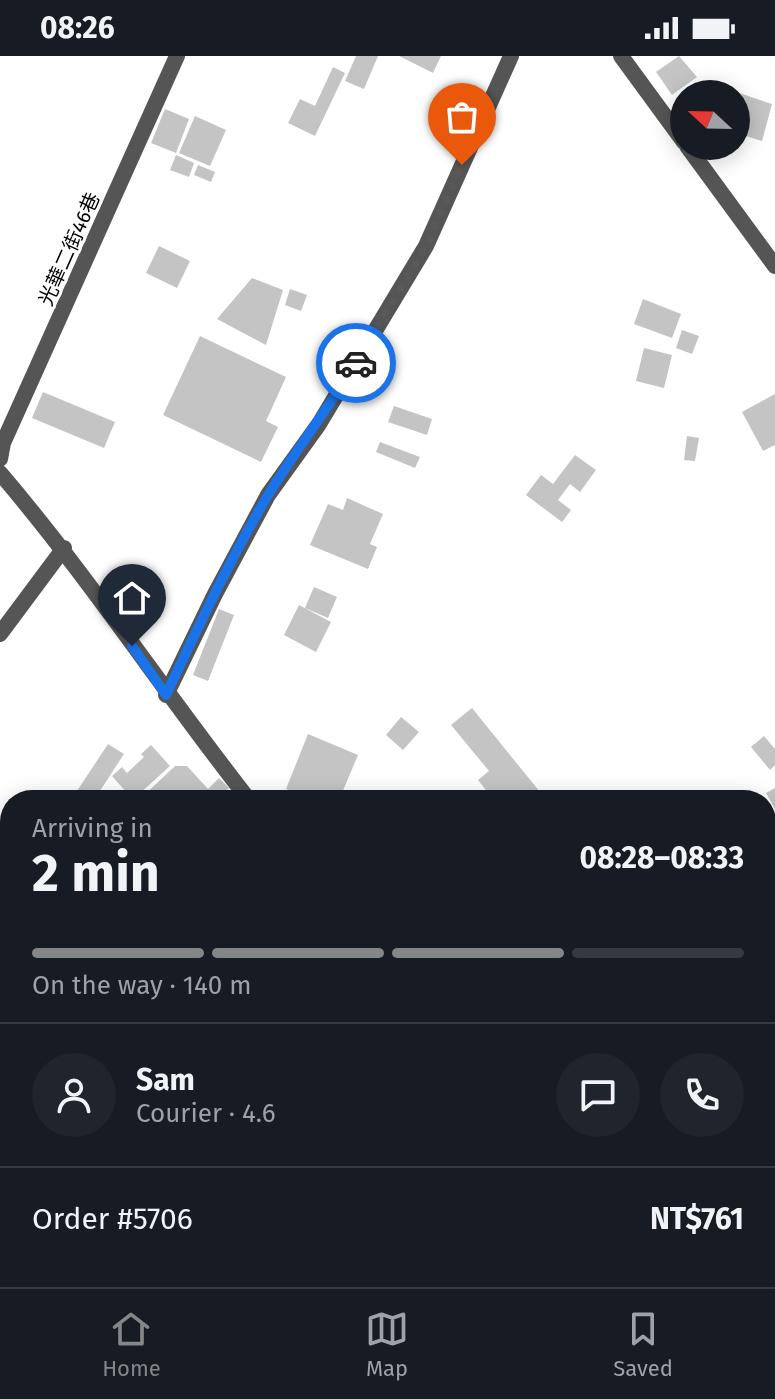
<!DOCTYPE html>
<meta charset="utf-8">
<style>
:root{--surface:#171b24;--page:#20242c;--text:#f1f3f6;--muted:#9ea1a6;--line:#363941;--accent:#858687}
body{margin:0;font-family:"Fira Sans","Noto Sans TC",sans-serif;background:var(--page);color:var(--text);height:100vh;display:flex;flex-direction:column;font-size:30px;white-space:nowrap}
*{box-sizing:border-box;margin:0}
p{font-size:26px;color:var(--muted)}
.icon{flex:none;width:44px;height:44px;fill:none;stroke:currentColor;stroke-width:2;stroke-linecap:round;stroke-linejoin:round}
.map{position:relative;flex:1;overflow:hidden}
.panel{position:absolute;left:0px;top:734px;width:776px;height:498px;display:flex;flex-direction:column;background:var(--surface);border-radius:32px 32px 0 0;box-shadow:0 4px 20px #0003}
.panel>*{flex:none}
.needle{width:52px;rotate:292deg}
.tools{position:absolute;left:670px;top:24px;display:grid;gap:16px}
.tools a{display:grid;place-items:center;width:80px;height:80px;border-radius:50%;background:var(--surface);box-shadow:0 4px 20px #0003;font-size:40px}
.pin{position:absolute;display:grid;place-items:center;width:68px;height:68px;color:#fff;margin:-82px -34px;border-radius:50% 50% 50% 0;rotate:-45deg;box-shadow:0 0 8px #0007}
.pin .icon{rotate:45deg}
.courier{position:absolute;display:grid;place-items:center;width:80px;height:80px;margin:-40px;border:6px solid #1a73e8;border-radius:50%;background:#fff;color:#222;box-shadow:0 2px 10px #0007}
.headline em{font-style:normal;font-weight:700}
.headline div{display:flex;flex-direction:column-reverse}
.headline{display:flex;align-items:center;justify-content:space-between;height:136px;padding:0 32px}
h1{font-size:52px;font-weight:700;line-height:60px}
.bar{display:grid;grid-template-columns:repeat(4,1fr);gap:12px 8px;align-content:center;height:96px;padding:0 32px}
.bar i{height:10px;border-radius:6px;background:var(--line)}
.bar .selected{background:var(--accent)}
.bar p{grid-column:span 4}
.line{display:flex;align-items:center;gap:20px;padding:0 32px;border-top:2px solid var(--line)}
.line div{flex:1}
.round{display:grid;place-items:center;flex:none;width:84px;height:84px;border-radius:42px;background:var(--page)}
.status{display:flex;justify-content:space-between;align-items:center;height:56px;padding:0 40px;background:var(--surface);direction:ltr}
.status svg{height:22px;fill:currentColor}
.tabs{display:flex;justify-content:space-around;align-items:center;height:112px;border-top:2px solid var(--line);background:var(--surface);font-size:22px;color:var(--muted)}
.tabs a{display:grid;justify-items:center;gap:4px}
.tabs .selected{color:var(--accent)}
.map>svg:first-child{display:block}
.green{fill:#dcdcdc}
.building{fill:#c4c4c4}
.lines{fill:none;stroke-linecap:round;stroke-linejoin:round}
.minor{stroke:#555;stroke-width:16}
.tertiary{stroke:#555;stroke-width:16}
.done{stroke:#595959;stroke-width:8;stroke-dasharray:0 14.4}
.route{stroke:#1a73e8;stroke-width:10}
.labels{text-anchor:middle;stroke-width:6;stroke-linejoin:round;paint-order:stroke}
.street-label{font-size:20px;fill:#000;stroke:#fff}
</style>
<div class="status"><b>08:26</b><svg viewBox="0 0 49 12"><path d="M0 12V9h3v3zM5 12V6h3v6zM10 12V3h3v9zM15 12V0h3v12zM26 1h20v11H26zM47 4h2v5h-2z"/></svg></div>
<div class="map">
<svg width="775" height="1231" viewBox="0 0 775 1231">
<rect width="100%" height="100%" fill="#fff"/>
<path class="green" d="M775,956V1056L766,1044V965Z"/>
<path class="building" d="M356,0H378L364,33L345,25Z
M399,0H441L433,17Z
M679,0L697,21L672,39L656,16Z
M333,11L345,17L315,80L288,67L300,43L315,50Z
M736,36L772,48L762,85L736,77Z
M165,53L189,63L176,97L151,87Z
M195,60L226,74L210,110L179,97Z
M176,99L194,107L189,121L170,114Z
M198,109L215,116L211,126L194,119Z
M159,190L190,205L177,232L146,217Z
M252,222L283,234L266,289L217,263Z
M290,233L307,239L301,255L285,249Z
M643,243L681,258L672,282L634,268Z
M682,274L699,280L692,298L676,292Z
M200,280L286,321L266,365L278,371L261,406L163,359Z
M644,292L672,299L664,332L636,325Z
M43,336L115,366L104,392L32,362Z
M775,338V389L763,395L742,356Z
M394,350L432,363L427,379L388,366Z
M687,380L699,382L695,405L684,404Z
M380,386L420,401L415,412L376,396Z
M575,399L596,414L580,436L570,428L558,444L571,454L562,466L526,439L541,419L553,428Z
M347,442L383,458L370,488L377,491L368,513L310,489L328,448L343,454Z
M314,531L337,541L328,562L305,552Z
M299,549L331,566L316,596L284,579Z
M219,553L234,559L208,625L193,619Z
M472,652L540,736L531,744H494L478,724L489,715L451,669Z
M401,661L419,676L403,694L386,679Z
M308,678L358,699L339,744H312L286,733Z
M764,680L775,693V709L770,714L751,691Z
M108,688L124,698L94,744H78L73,741Z
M151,689L170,710L137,740L132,734L127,737L112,720L122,711L127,717L144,701L141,698Z
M175,710H187L208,733L219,722L229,732L217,744H208L201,738L194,744H139Z
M775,732V753L766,737Z"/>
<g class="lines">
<path class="minor" d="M0,403L3,387L177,0
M0,417C89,521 164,636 249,744
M0,578L64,492
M166,639L215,538L268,439L319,368L426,190L511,0
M766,919L775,911
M618,1222L624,1231"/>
<path class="tertiary" d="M621,0L684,86
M687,90L775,210"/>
</g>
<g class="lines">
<path class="done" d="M356,307L426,190L462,109"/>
<path class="route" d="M132,590L166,639C198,572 229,505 267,441C295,395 328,353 356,307"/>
</g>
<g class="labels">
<g class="street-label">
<text transform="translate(69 193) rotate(-66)" y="7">光華二街46巷</text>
</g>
</g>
</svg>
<div class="tools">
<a><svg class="needle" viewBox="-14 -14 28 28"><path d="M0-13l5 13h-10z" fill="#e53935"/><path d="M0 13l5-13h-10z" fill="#9ea1a6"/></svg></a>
</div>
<div class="pin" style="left:462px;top:109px;background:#ea580c"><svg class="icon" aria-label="bag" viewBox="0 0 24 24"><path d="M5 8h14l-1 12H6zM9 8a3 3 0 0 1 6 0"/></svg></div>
<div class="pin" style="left:132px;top:590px;background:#1f2937"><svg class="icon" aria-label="home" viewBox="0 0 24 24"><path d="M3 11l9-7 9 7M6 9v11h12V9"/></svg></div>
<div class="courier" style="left:356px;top:307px"><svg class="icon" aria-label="car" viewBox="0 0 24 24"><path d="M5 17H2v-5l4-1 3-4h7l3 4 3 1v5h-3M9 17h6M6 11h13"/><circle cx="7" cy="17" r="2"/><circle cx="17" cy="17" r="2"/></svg></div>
<section class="panel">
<div class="headline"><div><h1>2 min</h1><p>Arriving in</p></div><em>08:28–08:33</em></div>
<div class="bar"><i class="selected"></i><i class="selected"></i><i class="selected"></i><i></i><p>On the way · 140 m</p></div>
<div class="line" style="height:144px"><a class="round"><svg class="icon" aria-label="person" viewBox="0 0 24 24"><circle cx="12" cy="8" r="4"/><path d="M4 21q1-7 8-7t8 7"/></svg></a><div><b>Sam</b><p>Courier · 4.6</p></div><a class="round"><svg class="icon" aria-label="chat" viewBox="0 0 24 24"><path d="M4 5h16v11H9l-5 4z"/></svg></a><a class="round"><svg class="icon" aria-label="phone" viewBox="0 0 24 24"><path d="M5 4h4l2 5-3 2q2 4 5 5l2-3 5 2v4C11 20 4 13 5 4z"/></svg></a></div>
<div class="line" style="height:104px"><div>Order #5706</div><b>NT$761</b></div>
</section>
</div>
<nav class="tabs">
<a class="selected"><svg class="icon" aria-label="home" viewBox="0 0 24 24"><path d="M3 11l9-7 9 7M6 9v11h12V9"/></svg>Home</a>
<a><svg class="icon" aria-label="map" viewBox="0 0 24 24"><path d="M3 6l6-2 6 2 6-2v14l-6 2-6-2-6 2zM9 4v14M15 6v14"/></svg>Map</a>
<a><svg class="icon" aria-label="saved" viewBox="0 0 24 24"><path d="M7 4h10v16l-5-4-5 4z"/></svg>Saved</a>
</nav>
